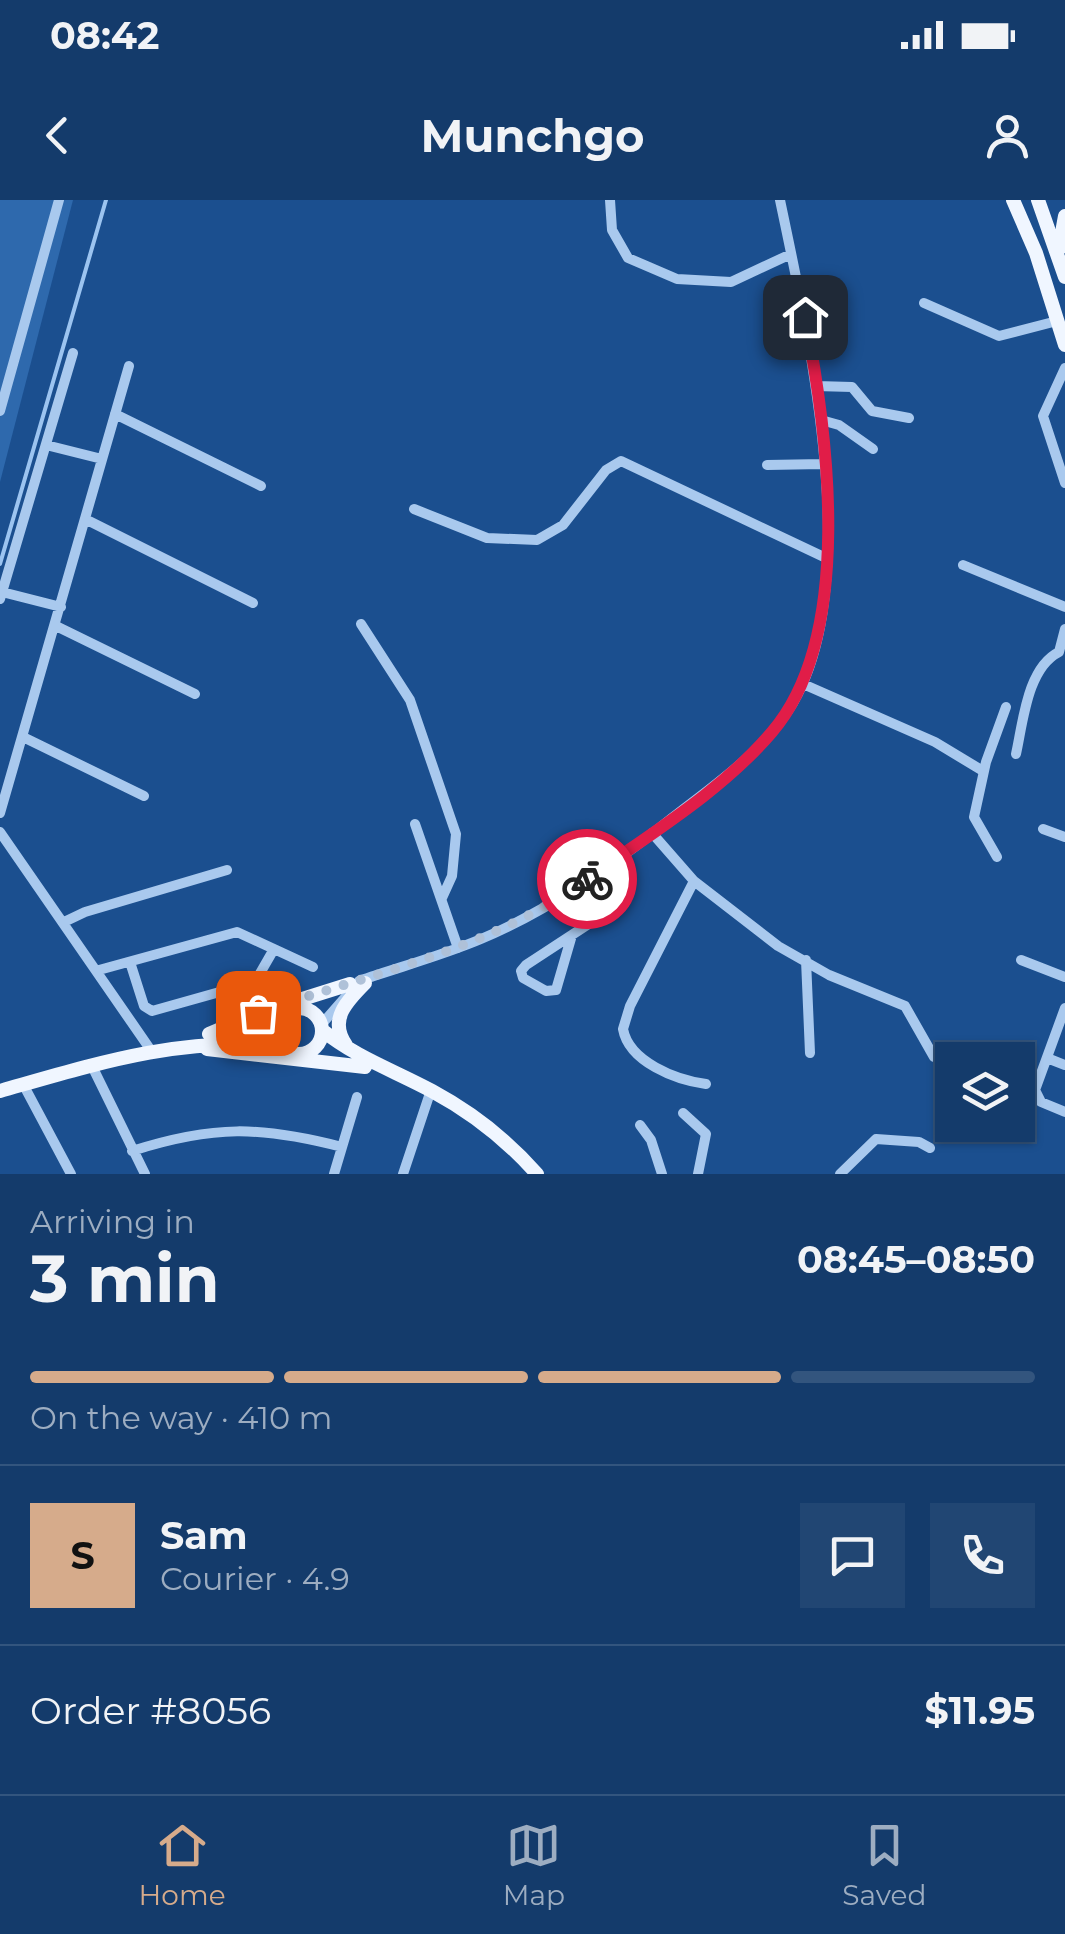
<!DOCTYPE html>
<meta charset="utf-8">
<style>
:root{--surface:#143b6b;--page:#214673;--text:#f1f3f6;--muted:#9dadc1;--line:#33557e;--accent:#d6ab8b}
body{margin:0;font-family:Montserrat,sans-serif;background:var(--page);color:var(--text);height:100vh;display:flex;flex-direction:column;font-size:38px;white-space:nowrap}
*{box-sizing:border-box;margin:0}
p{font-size:32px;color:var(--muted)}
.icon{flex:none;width:55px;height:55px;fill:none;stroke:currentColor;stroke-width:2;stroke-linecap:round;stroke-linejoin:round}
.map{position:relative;height:974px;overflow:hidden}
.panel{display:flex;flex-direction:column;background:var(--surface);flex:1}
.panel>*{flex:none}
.buttons{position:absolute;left:935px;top:842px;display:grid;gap:20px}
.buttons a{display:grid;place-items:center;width:100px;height:100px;border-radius:0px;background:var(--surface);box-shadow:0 2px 8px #0004,0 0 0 2px var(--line);font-size:50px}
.pin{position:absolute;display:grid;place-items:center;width:85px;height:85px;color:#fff;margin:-42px;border-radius:20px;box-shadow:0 5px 15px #0006}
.courier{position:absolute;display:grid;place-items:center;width:100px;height:100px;margin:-50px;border:8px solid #e11d48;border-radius:50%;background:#fff;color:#222;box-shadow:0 2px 12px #0007}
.summary em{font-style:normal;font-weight:700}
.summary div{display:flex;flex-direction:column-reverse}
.summary{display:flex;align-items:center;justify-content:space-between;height:170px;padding:0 30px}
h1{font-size:65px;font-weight:700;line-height:75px}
.bar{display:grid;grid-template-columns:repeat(4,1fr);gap:15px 10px;align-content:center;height:120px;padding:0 30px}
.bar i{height:12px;border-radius:8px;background:var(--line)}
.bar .on{background:var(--accent)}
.bar p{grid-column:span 4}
.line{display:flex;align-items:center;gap:25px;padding:0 30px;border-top:2px solid var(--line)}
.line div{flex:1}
.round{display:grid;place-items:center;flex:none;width:105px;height:105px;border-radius:0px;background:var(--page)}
.status{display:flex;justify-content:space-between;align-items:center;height:70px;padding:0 50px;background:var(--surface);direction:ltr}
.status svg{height:28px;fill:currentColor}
header{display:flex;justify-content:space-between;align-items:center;height:130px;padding:0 30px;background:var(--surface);font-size:45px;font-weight:700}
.tabs{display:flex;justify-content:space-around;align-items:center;height:140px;border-top:2px solid var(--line);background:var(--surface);font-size:28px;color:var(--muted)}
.tabs a{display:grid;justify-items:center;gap:5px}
.tabs .on{color:var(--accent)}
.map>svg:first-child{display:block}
.green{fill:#2e69ad}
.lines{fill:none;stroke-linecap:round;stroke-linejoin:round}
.stream{stroke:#9cc4f0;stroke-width:4}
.minor{stroke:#a9c9ee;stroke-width:10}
.major{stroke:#f0f6ff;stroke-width:14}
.done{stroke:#afc1d8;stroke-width:10;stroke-dasharray:0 18}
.route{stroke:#e11d48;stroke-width:12}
</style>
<div class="status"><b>08:42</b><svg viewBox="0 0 49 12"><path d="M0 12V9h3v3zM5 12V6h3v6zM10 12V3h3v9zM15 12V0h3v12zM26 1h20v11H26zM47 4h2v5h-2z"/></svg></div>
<header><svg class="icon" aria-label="back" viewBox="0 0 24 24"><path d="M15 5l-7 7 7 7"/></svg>Munchgo<svg class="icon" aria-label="person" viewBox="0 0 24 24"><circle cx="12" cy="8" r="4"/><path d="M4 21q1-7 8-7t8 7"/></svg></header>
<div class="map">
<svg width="1065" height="974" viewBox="0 0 1065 974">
<rect width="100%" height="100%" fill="#1b4f8f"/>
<path class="green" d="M0,0H73L0,282Z"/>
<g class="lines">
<path class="stream" d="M0,364L106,0"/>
<path class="minor" d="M610,0L612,30L628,58L677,79L731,82L791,54
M924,103L999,136L1057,121
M1065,168L1043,216L1065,283
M816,186L852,187L872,211L909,218
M0,211L59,0
M115,214L261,286
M821,220L839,225L873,249
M46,245L102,259
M767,265L823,264
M414,309L487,338L537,340L563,325L606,270L621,261L826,358
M85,319L253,403
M963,365L1065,407
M2,392L61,407
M0,399L73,153
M361,424L410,500L456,634L452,676L442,698
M56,426L195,494
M803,484L935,542L983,571
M23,537L144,596
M1016,554C1023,523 1027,468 1059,452L1065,429
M0,613L129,166
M415,624L458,748
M1043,629L1065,637
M0,632L150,849
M652,633L694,681L778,746L829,775L905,806L934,857
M997,657L974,617L986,562L1006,507
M694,681L630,806L623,829C629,862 676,880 706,884
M64,722L85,712L227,670
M572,735L556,790L546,791L523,778L521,771L526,765L613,708L617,695L600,670
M806,760L810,853
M1021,760L1065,777
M130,762L144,806L152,811L255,782L274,749
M99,770L237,732L313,767
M359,781C399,767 441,756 481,739C550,710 613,665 672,618C713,586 759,555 788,511C868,390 808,135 780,0
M1065,808L1035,890L1041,902L1065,912
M321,825L349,793
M1047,858L1065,865
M91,864L145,974
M23,884L71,974
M683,913L706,934L698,974
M640,925L651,940L662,974
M132,951C213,925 261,926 342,947
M334,974L357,897
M403,974L431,890
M840,974L876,939L919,942L930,948"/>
<path class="major" d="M1013,0L1036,53L1065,145
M1038,0L1065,77
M1059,49L1065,16
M276 831a23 23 0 1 1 46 0a23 23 0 1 1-46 0Z
M322,830C357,858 393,870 432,891C471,912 508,941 537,974
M209,834L258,813L350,784
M346,845C328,820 347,801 365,783
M207,849L365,867
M0,891C95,864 182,836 282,846"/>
</g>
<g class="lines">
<path class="done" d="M258,813C370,773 489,751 587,679"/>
<path class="route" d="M587,679C650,634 722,591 772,532C855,435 828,233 805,117"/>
</g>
</svg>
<div class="buttons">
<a><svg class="icon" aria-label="layers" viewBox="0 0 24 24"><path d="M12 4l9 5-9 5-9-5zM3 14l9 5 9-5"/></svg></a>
</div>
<div class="pin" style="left:258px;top:813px;background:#ea580c"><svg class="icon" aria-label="bag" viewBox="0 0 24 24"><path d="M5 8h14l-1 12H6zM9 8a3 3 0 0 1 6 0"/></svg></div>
<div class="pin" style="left:805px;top:117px;background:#1f2937"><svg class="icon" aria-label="home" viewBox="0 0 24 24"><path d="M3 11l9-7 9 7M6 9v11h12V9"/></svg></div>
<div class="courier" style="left:587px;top:679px"><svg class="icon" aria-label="bike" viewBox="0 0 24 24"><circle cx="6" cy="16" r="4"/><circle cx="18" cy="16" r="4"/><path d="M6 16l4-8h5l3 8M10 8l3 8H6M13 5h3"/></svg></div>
</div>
<section class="panel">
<div class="summary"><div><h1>3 min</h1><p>Arriving in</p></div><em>08:45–08:50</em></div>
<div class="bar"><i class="on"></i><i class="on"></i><i class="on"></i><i></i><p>On the way · 410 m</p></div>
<div class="line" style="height:180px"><b class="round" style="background:var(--accent);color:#111">S</b><div><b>Sam</b><p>Courier · 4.9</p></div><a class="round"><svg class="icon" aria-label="chat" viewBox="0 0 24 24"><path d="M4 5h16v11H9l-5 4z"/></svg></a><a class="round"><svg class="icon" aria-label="phone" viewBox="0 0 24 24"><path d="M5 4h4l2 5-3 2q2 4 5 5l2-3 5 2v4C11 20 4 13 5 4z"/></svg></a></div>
<div class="line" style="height:130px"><div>Order #8056</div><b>$11.95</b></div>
</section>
<nav class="tabs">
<a class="on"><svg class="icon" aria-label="home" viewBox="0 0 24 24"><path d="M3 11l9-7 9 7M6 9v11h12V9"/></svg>Home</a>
<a><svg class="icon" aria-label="map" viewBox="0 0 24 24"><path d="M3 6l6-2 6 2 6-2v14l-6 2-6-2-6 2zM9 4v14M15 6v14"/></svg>Map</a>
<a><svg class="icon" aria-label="saved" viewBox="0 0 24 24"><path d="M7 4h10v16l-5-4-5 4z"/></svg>Saved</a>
</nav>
